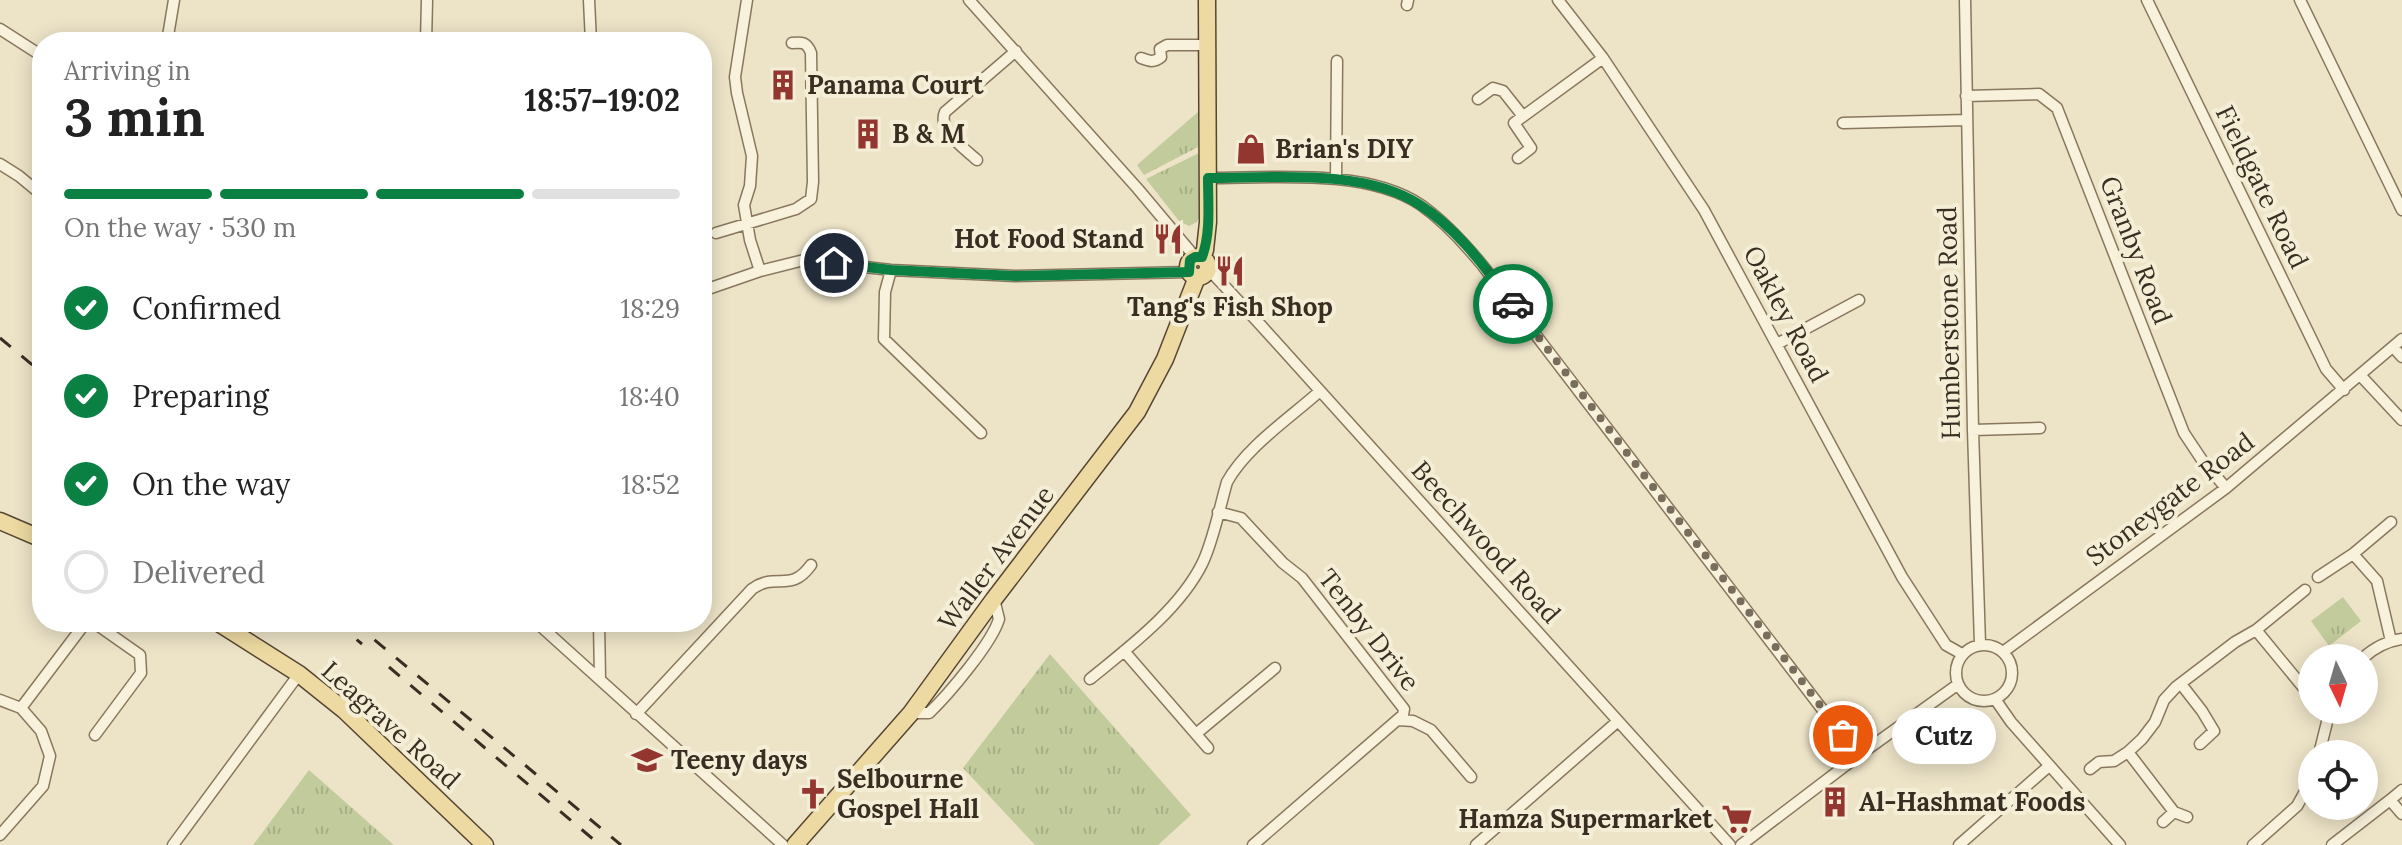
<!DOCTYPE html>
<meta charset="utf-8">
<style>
:root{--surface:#fff;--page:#f6f6f6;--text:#222;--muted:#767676;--line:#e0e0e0;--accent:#0b8043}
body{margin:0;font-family:Lora,serif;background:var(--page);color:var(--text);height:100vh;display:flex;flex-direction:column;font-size:30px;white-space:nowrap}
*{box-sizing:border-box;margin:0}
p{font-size:26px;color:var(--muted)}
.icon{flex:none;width:44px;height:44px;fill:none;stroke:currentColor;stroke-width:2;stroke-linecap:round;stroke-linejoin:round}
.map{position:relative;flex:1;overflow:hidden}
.panel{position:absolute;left:32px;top:32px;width:680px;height:600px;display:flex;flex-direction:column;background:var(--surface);border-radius:32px;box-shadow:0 4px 20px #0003}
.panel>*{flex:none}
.needle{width:52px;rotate:175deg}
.buttons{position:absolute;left:2298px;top:644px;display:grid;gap:16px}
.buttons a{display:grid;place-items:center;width:80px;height:80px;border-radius:50%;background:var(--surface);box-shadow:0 4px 20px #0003;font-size:40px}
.pin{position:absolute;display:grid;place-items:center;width:68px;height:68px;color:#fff;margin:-34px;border:4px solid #fff;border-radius:50%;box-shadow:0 2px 8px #0007}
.courier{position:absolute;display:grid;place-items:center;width:80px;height:80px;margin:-40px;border:6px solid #0b8043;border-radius:50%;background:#fff;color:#222;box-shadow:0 2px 10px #0007}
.bubble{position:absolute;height:56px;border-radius:28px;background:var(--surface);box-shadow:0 4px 20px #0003;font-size:26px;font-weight:700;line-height:56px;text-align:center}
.headline em{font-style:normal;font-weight:700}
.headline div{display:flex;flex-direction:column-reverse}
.headline{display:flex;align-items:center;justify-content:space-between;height:136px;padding:0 32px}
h1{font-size:52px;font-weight:700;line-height:60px}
.bar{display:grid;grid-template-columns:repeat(4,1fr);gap:12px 8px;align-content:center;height:96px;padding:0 32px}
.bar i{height:10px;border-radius:6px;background:var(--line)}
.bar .active{background:var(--accent)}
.bar p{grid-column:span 4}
ol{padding:0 32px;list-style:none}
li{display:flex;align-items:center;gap:24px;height:88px}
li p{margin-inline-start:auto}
li .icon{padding:8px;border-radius:50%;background:var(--accent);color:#fff;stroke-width:4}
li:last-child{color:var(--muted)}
li i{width:44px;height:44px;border:4px solid var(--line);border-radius:50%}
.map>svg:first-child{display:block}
.grass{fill:url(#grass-tufts)}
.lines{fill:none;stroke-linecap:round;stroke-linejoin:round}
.minor-casing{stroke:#88775e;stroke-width:13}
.primary-casing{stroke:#564532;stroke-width:19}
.minor{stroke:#f8f1db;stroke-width:10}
.primary{stroke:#eddaa2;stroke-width:16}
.rail{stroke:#392e21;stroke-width:3;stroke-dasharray:14 14;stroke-linecap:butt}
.done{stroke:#786e5b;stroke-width:8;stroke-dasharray:0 14.4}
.route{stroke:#0b8043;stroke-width:10}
.labels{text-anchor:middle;stroke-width:8;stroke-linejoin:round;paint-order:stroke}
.poi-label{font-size:26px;font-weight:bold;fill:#392e21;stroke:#f4eed7;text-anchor:start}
.street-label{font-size:26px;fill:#392e21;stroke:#f4eed7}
</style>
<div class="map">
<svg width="2402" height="845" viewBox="0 0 2402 845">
<defs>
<pattern id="grass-tufts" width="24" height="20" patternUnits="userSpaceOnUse" patternTransform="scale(2)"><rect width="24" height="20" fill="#c2cb9c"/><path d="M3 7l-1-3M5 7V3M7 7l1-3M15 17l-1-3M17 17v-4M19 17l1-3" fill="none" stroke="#a7af86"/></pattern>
</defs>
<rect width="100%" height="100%" fill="#ede4c8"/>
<path class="grass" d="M1198,112V147L1144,175L1137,165Z
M1199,153V218L1197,222L1189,226L1179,221L1146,179Z
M2343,597L2361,621L2329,646L2311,621Z
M1050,654L1191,815L1158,845H1035L963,768Z
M309,770L394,845H253Z"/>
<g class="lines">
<g class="minor-casing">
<path id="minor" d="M589,0L591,42
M747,0L735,77L737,93L752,156L750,186L744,205L750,240L760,271
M969,0L1138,189L1195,257
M1558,0L1603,58L1704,210L1902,577L1946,645L1962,654
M1965,0L1973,430L1980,644
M2147,0L2326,369L2344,390
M2300,0L2402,210
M1407,5L1408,0
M0,29L42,56
M167,42L174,0
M359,42L365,39L415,42
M426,42L427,0
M1141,58C1149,61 1154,63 1161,57L1160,49L1167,45H1208
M1966,96L2039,94L2057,108L2184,433L2202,460L2226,488
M1478,99L1493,88L1503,91L1522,115
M1843,123L1967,120
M1518,158L1531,148L1514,123L1603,58
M977,160C965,149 937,130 945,112L1016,51
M0,164L19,176L42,195
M1208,178C1272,178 1367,168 1421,205C1445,222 1465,244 1483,266L1858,756
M1336,179L1337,61
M716,233L796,209L811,199L813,182L811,53C807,42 802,42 792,43
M891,270L885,292L884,339L981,433
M1207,271L1215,276L1257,321L1730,845
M702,291L760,271L804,260L891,270L1015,276L1189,272
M1777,344L1859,300
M2393,347L2402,357
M2361,376L2402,420
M1973,430L2040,428
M1218,512L1241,518L1283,563L1302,578L1404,709L1403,715L1253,845
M2353,554L2377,581L2391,641
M2318,577L2353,554L2391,522
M2305,590L2256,630L2312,698
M93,622L140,655L141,673L95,735
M536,622L783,845
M599,622L600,679
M1956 673a28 28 0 1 1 56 0a28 28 0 1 1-56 0Z
M1124,651L1208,748
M2003,652L2226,488L2402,339
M2363,658C2374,648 2388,641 2402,639
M1090,679C1128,648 1179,610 1202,564C1213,542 1220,506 1227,482C1246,447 1290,418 1320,391
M2181,684L2202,711L2214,731L2200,744
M1995,699L2011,722L2120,845
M0,700L21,708L41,731L50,756L43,786L0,835
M21,708L86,622
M911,713H929C948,695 992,643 999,619L994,599
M636,714L752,589C777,571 790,594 811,565
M1398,720L1413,721L1431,730L1471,777
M1197,733L1275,668
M2319,754L2330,710
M2090,769L2099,762L2114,761L2128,752
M2390,800L2402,790
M2174,812L2128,752L2142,739L2155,722L2164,700L2176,687L2235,642L2256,630
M2163,822L2174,812L2187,817
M173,845L299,674
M1476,845L1618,721
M1741,845L1858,756L1957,685
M1959,845L2049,766
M2253,845L2297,806L2312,779
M2332,845L2390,800L2402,814"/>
</g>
<g class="primary-casing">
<path id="primary" d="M1188 267a10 10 0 1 1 20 0a10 10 0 1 1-20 0Z
M1202,257L1205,250L1208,222L1207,0
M0,521L42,539
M217,622L299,674L344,710L485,845
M795,845L911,713L994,599L1137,412L1165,359L1197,277"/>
</g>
<use href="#minor" class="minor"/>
<use href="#primary" class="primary"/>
<path class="rail" d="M0,338L42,373
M335,622L362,644
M353,622L621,845
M389,667L600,845"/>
</g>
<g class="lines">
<path class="done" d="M1513,304L1843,735"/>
<path class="route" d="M834,263L891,270L1015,276L1189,272L1190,260L1195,257H1202C1211,233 1208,203 1208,178C1272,178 1365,168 1420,205C1459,230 1486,269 1513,304"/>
</g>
<defs>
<g id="building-bare" transform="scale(2.4)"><path d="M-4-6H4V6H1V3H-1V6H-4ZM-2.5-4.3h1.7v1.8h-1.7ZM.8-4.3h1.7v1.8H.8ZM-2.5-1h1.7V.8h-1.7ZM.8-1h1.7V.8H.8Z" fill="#943630" stroke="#f4eed7" stroke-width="2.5" paint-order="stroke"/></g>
<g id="shop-bare" transform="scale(2.4)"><path d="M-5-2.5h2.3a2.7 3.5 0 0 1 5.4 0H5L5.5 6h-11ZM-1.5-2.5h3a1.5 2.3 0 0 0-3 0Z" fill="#943630" stroke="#f4eed7" stroke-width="2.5" paint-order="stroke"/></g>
<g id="restaurant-bare" transform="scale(2.4)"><path d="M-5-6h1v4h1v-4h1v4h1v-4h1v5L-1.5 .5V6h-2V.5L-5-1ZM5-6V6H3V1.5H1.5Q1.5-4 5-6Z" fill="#943630" stroke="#f4eed7" stroke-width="2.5" paint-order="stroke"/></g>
<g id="school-bare" transform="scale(2.4)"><path d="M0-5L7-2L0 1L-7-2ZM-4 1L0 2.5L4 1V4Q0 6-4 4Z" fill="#943630" stroke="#f4eed7" stroke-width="2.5" paint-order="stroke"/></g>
<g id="church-bare" transform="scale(2.4)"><path d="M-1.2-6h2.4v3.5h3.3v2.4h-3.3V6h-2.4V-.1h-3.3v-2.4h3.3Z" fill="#943630" stroke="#f4eed7" stroke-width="2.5" paint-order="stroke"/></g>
<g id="supermarket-bare" transform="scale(2.4)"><path d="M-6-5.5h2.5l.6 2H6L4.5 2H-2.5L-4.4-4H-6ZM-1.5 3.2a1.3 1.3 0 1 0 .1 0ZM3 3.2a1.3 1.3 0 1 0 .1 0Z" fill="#943630" stroke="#f4eed7" stroke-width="2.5" paint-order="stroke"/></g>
</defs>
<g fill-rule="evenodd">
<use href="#building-bare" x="783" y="85"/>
<use href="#building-bare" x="868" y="134"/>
<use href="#shop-bare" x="1251" y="149"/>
<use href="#restaurant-bare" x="1168" y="239"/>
<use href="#restaurant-bare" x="1230" y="271"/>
<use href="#school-bare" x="647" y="760"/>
<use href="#church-bare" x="813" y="794"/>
<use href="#building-bare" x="1835" y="802"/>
<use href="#supermarket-bare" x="1737" y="819"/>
</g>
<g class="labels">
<g class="poi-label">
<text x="807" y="94">Panama Court</text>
<text x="892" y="143">B &amp; M</text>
<text x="1275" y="158">Brian's DIY</text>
<text x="1144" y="248" text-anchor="end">Hot Food Stand</text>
<text x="1230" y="316" text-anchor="middle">Tang's Fish Shop</text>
<text x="671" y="769">Teeny days</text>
<text x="837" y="788">Selbourne<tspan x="837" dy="30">Gospel Hall</tspan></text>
<text x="1859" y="811">Al-Hashmat Foods</text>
<text x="1713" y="828" text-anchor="end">Hamza Supermarket</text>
</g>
<g class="street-label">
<text transform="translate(2262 187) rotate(64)" y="9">Fieldgate Road</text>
<text transform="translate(2136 250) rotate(69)" y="9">Granby Road</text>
<text transform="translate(1786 314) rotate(62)" y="9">Oakley Road</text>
<text transform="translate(1949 323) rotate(-91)" y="9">Humberstone Road</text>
<text transform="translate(2170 499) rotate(-37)" y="9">Stoneygate Road</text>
<text transform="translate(1486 542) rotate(48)" y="9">Beechwood Road</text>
<text transform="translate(996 558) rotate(-53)" y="9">Waller Avenue</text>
<text transform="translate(1369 630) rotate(52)" y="9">Tenby Drive</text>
<text transform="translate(391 725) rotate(42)" y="9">Leagrave Road</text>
</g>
</g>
</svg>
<div class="buttons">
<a><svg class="needle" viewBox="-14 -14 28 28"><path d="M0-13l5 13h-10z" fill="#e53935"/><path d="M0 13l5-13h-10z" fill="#767676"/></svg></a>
<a><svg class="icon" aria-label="locate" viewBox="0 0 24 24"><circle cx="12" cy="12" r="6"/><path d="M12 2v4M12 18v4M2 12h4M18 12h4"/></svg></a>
</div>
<div class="pin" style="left:1843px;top:735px;background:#ea580c"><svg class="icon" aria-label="bag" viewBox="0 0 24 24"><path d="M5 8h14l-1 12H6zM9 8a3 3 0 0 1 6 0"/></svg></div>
<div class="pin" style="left:834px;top:263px;background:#1f2937"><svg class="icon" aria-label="home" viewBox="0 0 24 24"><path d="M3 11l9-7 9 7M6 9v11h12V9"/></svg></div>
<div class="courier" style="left:1513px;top:304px"><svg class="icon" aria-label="car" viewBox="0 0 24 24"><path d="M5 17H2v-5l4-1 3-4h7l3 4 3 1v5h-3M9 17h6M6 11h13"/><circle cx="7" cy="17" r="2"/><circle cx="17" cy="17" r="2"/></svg></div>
<div class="bubble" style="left:1892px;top:708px;width:104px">Cutz</div>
<section class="panel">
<div class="headline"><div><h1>3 min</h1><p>Arriving in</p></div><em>18:57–19:02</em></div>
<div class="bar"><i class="active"></i><i class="active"></i><i class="active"></i><i></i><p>On the way · 530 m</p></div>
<ol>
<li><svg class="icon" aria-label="check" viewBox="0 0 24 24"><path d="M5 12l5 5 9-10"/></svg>Confirmed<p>18:29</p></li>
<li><svg class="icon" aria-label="check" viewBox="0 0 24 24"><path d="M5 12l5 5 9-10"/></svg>Preparing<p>18:40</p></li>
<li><svg class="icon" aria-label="check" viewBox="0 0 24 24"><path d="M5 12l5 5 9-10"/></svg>On the way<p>18:52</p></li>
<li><i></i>Delivered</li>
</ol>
</section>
</div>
